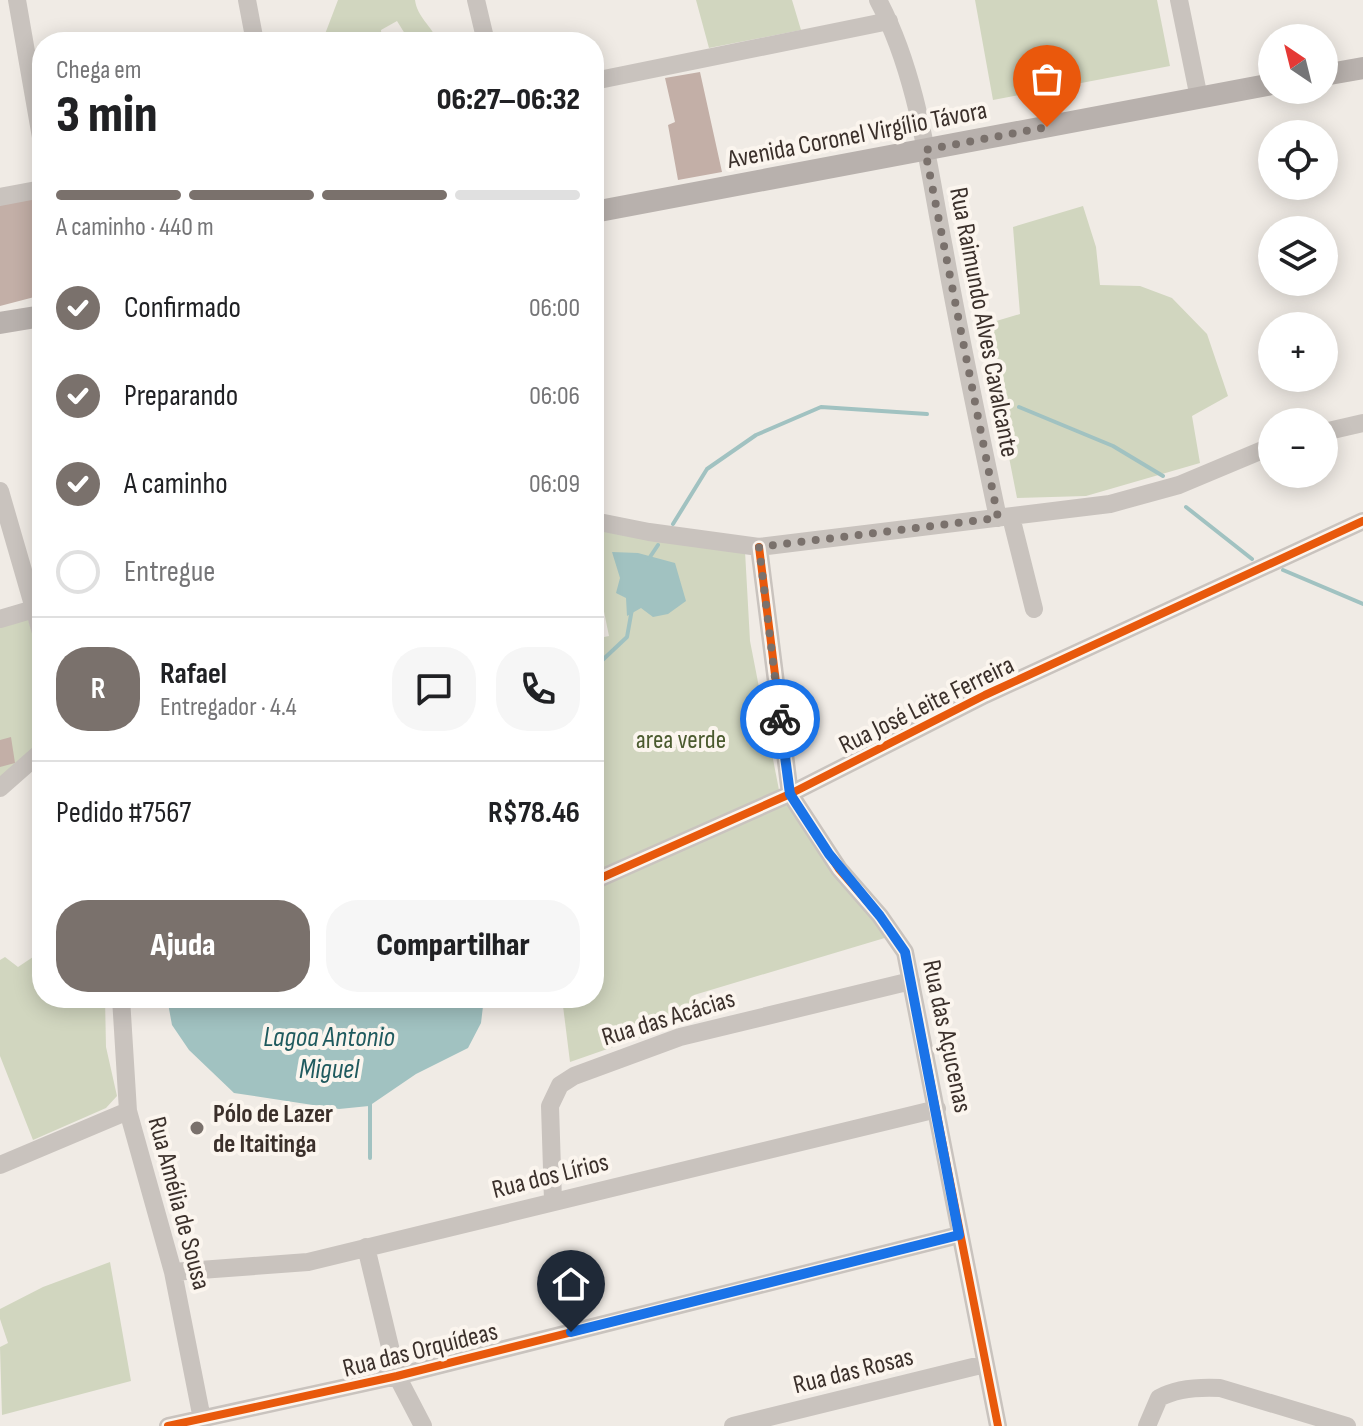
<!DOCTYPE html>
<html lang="pt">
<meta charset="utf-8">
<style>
:root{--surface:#fff;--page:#f6f6f6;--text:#202124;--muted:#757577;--line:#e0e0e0;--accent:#7a716c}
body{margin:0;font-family:"Sofia Sans Condensed",sans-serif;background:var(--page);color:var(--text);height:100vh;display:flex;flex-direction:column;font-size:30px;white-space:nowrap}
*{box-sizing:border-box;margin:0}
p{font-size:26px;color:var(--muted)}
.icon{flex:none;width:44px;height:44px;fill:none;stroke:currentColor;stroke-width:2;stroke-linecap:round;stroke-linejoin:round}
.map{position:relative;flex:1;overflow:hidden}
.drawer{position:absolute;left:32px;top:32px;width:572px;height:976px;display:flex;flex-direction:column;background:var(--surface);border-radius:32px;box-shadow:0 4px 20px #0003}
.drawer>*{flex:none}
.needle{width:52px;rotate:325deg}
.controls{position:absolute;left:1258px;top:24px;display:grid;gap:16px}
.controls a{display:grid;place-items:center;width:80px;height:80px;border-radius:50%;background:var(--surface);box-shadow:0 4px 20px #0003;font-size:40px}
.pin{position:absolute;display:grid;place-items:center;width:68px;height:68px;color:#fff;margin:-82px -34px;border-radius:50% 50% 50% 0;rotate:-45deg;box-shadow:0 0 8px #0007}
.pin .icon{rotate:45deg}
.courier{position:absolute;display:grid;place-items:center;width:80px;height:80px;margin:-40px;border:6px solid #1a73e8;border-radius:50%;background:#fff;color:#222;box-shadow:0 2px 10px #0007}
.head em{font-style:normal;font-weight:800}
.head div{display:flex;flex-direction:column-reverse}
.head{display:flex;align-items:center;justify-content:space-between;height:136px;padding:0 24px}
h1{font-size:52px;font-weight:800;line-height:60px}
.bar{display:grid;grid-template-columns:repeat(4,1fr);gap:12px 8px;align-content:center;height:96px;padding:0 24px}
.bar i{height:10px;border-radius:6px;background:var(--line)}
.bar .on{background:var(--accent)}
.bar p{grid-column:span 4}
.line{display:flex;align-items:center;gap:20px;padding:0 24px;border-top:2px solid var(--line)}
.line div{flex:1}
.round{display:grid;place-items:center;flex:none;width:84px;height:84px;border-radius:32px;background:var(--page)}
ol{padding:0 24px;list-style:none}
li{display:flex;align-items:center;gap:24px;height:88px}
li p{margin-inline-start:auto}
li .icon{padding:8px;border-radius:50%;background:var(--accent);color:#fff;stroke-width:4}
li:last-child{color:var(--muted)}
li i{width:44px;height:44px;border:4px solid var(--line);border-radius:50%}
.primary-button{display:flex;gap:16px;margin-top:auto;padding:16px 24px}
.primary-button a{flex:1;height:92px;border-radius:32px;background:var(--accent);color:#fff;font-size:32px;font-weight:800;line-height:92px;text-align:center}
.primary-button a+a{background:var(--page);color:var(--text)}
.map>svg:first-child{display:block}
.green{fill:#d1d6bf}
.water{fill:#a1c2c1}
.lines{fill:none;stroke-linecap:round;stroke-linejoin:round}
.stream{stroke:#a1c2c1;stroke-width:4}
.building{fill:#c3afa7}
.minor{stroke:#c9c3be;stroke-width:18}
.major{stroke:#b8b1ad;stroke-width:22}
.cycleway-casing{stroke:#fbf5ee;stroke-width:13}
.cycleway{stroke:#e8590c;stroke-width:8}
.done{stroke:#7a716c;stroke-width:8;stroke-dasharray:0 14.4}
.route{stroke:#1a73e8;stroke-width:10}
.poi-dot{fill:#7a716c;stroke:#fbf5ee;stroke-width:3}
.labels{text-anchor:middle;stroke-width:8;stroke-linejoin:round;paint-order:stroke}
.street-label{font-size:26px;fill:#3b302b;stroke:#fbf5ee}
.park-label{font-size:26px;fill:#4a5a2e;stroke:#fbf5ee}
.poi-label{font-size:26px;font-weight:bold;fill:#3b302b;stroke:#fbf5ee;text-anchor:start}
.water-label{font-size:28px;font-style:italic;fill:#1f5a5e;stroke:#fbf5ee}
</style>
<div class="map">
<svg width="1363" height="1426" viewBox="0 0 1363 1426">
<rect width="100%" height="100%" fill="#f0ebe5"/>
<path class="green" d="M338,0H415C417,17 432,26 438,42H410L397,21L381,30L382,42H322Z
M696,0H792L801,30L709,48Z
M975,0H1157L1170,66L993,100Z
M1083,206L1096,247L1100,285L1140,286L1172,298L1207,334L1228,396L1192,416L1200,463L1086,496L1017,498L983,325L1020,314L1013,227Z
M594,530L745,551L750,641L779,790L594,872V736C600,713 594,666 594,639L609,636L601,597Z
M27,616L42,661V740L30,754L0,778V623Z
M786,802L888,937L694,995L699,1017L570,1062L562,998H594V888Z
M42,951V998H105L106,1047L117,1096L106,1108L33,1140L0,1056V960L5,957L18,967Z
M110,1262L131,1381L2,1415L0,1347L8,1343L0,1319V1309L43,1287Z"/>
<path class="water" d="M612,552L638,553L675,563L686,601L668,614L653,617L641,608L627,616L626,598L616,593L620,578Z
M167,998H484L481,1023L468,1048L416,1074L369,1106L339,1109L234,1093L189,1050L172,1025Z"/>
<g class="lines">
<path class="stream" d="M1019,407L1113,446L1163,476
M1186,507L1252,559
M673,524L707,469L756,435L821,407L927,414
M648,560L658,545
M1283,570L1363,604
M594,668L627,637L632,609
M370,1158V1104"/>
</g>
<path class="building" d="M700,72L722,172L678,180L668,125L675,122L665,78Z
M41,194L42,295L0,306V204Z
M11,737L15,763L0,767V740Z"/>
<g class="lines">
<path class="minor" d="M17,0L42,143
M247,0L255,42
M476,0L486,42
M878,0C918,75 928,166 944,248C960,338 979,428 998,518
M1179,0L1199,98
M594,81L889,21
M0,197L42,189
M1324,432L1363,423
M0,491L42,636
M1011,517L1034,609
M594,521L649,532L759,547L1110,504L1179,485L1272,446
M759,547L790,794L839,869L880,916L905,952L998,1426
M0,619L34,609
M0,788L42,751
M594,881L790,794L985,695L1363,521
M121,998L128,1111L173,1272L202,1419
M0,1165L128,1111
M553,1201L550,1106L560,1085L574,1076L680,1037L911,981
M366,1247L397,1376L423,1426
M173,1272L308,1262L937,1109
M168,1426L397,1376L959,1235
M733,1426L985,1364
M1147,1426L1159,1398C1177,1388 1200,1387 1220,1388L1347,1426"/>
<path class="major" d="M1324,75L1363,68
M594,212L1272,84
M0,323L42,316"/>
<g class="cycleway-casing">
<path id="cycleway" d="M759,547L790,794L839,869L880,916L905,952L998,1426
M594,881L790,794L985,695L1363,521
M168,1426L397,1376L959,1235"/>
</g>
<use href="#cycleway" class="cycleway"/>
</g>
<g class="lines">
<path class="done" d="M780,719L759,547L998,518L925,150L1047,127"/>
<path class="route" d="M571,1332L959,1235L905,952L880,916L829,854L790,794L780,719"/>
</g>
<circle class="poi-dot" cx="197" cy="1128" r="8"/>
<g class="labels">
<g class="street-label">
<text transform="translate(857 134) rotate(-11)" y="9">Avenida Coronel Virgílio Távora</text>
<text transform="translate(985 322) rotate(79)" y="9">Rua Raimundo Alves Cavalcante</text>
<text transform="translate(926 704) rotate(-26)" y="9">Rua José Leite Ferreira</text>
<text transform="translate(668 1017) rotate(-17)" y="9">Rua das Acácias</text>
<text transform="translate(948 1036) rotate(78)" y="9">Rua das Açucenas</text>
<text transform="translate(550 1175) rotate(-14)" y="9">Rua dos Lírios</text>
<text transform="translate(180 1203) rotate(75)" y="9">Rua Amélia de Sousa</text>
<text transform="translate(420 1349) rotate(-14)" y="9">Rua das Orquídeas</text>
<text transform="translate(853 1370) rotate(-14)" y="9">Rua das Rosas</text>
</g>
<g class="park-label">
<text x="681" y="748">area verde</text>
</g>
<g class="poi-label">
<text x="213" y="1122">Pólo de Lazer<tspan x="213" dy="30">de Itaitinga</tspan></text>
</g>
<g class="water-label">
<text x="329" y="1046">Lagoa Antonio<tspan x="329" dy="32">Miguel</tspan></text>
</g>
</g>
</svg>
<div class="controls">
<a><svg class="needle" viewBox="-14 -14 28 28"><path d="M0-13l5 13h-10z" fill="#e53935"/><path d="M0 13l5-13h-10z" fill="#757577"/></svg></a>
<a><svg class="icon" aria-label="locate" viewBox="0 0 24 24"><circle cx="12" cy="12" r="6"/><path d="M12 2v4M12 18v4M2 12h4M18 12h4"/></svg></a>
<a><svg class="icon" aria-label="layers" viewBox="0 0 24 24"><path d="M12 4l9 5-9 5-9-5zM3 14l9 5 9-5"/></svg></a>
<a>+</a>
<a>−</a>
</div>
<div class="pin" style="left:1047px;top:127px;background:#ea580c"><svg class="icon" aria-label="bag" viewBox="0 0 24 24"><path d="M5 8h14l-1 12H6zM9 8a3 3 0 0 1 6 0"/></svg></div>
<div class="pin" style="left:571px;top:1332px;background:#1f2937"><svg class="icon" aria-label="home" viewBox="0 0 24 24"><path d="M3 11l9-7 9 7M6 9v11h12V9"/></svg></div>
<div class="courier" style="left:780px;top:719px"><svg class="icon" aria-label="bike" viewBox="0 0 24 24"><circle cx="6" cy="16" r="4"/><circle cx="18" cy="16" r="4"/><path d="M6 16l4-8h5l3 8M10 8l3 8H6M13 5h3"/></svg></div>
<section class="drawer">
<div class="head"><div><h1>3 min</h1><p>Chega em</p></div><em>06:27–06:32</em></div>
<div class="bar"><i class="on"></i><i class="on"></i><i class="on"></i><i></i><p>A caminho · 440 m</p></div>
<ol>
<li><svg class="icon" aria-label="check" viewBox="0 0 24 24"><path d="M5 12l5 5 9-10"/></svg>Confirmado<p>06:00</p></li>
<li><svg class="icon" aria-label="check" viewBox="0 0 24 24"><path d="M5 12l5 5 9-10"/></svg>Preparando<p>06:06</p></li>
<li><svg class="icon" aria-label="check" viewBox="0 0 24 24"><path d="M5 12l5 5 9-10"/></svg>A caminho<p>06:09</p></li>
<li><i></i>Entregue</li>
</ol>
<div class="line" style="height:144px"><b class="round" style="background:var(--accent);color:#fff">R</b><div><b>Rafael</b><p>Entregador · 4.4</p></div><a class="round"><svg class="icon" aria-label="chat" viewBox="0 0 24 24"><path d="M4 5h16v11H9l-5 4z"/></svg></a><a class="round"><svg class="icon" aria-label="phone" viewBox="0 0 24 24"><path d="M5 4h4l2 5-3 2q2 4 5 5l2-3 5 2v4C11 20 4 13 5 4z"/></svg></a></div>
<div class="line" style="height:104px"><div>Pedido #7567</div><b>R$78.46</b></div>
<div class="primary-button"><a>Ajuda</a><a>Compartilhar</a></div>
</section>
</div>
